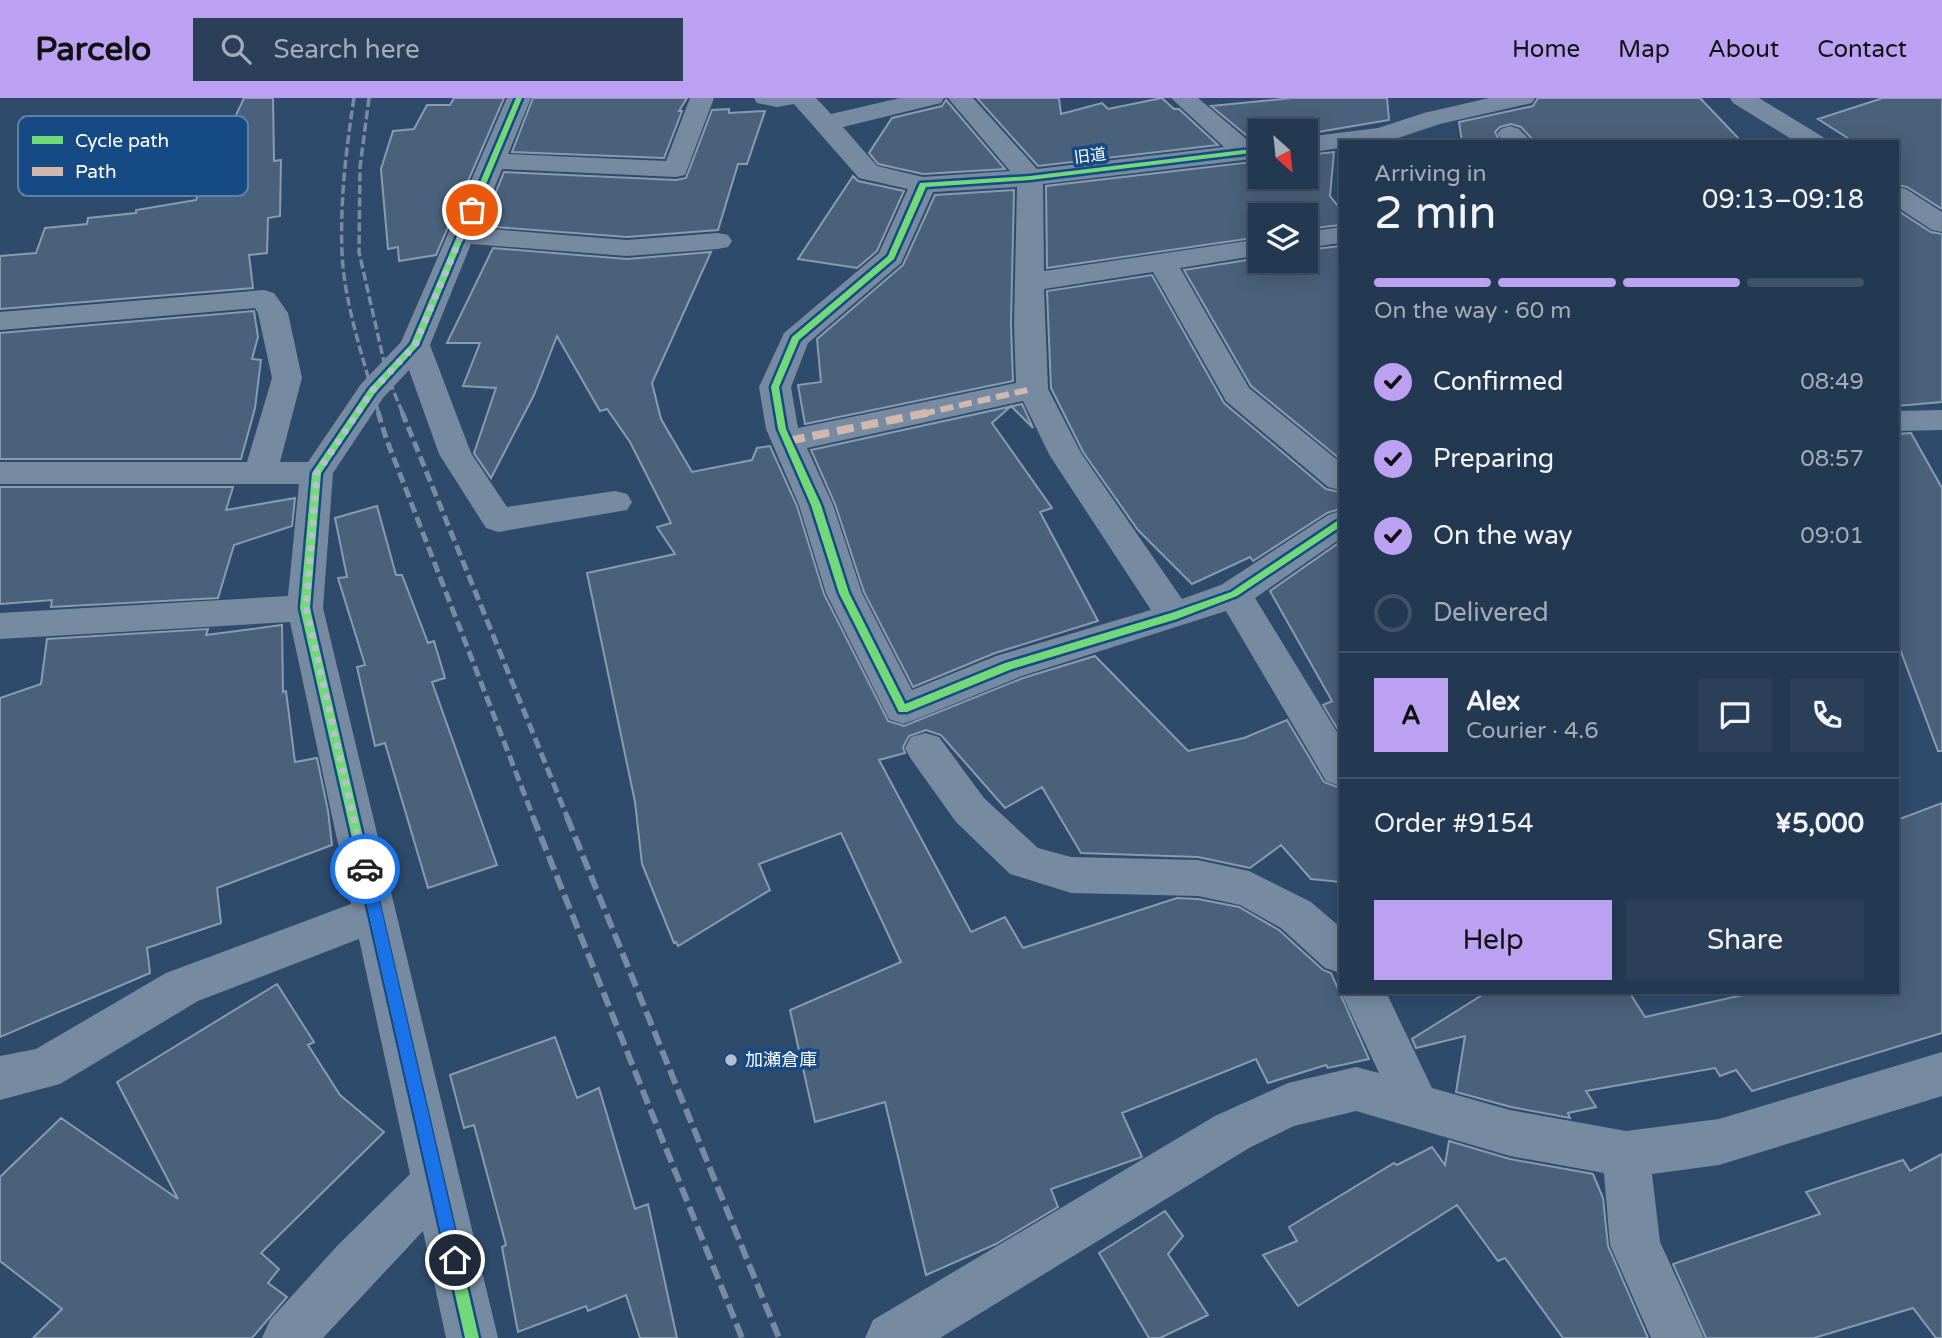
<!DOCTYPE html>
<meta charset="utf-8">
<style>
:root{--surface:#233851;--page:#2b3f58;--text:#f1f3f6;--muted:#a3acb7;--line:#405268;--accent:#bca0f2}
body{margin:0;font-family:"Varela Round","Noto Sans JP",sans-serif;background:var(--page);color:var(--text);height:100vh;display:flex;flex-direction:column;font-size:26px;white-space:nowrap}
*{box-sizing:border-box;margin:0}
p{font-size:23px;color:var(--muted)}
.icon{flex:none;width:38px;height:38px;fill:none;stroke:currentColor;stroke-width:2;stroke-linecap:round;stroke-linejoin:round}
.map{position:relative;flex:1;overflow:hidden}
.sheet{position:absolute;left:1339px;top:42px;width:560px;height:854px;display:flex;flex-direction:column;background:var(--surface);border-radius:0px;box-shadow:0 4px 18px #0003,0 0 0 2px var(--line)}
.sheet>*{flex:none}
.needle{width:46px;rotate:153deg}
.fabs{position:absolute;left:1248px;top:21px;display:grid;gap:14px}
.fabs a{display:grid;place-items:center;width:70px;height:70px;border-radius:0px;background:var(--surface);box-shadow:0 4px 18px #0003,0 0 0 2px var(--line);font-size:35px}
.pin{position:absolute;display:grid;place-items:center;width:60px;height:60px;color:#fff;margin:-30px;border:4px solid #fff;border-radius:50%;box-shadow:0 2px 7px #0007}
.courier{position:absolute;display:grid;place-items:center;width:70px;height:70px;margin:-35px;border:5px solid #1a73e8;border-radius:50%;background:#fff;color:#222;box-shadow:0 2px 9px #0007}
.summary em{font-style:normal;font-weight:600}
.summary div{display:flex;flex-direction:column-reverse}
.summary{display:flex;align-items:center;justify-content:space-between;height:119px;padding:0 35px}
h1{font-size:46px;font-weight:600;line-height:52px}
.bar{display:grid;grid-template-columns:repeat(4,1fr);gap:10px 7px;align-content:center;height:84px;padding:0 35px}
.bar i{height:9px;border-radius:5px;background:var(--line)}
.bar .active{background:var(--accent)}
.bar p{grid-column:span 4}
.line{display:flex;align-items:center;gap:18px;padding:0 35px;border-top:2px solid var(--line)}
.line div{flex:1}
.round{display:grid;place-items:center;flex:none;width:74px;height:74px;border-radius:0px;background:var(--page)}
ol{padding:0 35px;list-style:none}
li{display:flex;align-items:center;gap:21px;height:77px}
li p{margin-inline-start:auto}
li .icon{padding:7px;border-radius:50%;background:var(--accent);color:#111;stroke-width:4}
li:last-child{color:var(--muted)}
li i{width:38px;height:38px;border:4px solid var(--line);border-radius:50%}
.action{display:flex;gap:14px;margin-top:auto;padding:14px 35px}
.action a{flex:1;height:80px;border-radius:0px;background:var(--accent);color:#111;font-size:28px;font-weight:600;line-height:80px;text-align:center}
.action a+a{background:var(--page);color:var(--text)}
header{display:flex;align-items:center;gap:42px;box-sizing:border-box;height:98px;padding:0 35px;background:var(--accent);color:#111}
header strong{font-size:33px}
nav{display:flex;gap:38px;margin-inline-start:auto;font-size:24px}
.search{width:490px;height:63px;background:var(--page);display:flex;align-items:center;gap:18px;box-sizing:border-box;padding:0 24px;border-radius:0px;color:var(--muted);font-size:26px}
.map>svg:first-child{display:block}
.building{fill:#4a617b;stroke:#899bb0;stroke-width:2}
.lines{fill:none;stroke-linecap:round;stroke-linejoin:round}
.minor{fill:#768ba2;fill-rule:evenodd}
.rail-far2{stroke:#778ba2;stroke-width:3.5;stroke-dasharray:9 3.5;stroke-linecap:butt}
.rail-far1{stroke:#778ba2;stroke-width:5;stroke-dasharray:11 5;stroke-linecap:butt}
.rail{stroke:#778ba2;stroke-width:6;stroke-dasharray:15 6;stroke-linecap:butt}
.quiet-far1{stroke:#d1b7ad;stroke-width:6;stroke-dasharray:13 6;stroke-linecap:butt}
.quiet{stroke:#d1b7ad;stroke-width:8;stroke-dasharray:17 8;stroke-linecap:butt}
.cycleway-casing{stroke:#164a85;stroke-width:5}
.cycleway{fill:#71d979;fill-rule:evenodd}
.route{fill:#1a73e8}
.done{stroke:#b6c0cc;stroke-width:7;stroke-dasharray:0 12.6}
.poi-dot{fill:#b6c0cc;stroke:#164a85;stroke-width:2.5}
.labels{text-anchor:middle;stroke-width:7;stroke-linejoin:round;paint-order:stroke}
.far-street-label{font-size:16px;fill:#fff;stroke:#164a85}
.poi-label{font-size:18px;fill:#fff;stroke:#164a85;text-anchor:start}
.key{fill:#164a85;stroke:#5c80aa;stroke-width:2}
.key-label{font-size:19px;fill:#fff}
</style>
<header>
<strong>Parcelo</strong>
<div class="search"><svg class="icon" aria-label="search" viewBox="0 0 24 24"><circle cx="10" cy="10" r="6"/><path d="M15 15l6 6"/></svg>Search here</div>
<nav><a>Home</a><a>Map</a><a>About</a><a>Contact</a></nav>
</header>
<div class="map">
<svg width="1942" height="1240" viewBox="0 0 1942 1240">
<rect width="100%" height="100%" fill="#2f4b6c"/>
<path class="building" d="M244,0H273L274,63L281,62L280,118L268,120L267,155L249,157L253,190L0,211V158L36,155L45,130L87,126L88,120L136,115V112L196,102Z
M454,0H504L436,157L399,163L398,149L388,151L381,71L393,33L414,31L427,7H450Z
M533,0H687L679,13H682L664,60L512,54Z
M977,0H1059L1061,16L1102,5L1108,11L1162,0L1174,11H1179L1218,47L1038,68Z
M1292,0H1387L1389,22L1306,36V33H1260V41L1252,42L1211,8Z
M1538,0H1700L1742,44H1535L1521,29L1511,26L1500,29L1495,34L1500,44H1462L1459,24L1533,8Z
M1883,0H1942V111L1907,89L1897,87V44H1854L1818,21Z
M946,2L1005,71L923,76L878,66L869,55L892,20L942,8Z
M729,11V15L765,13L747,66H738L718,132L627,139L482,128L504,74L676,82L686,80L712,12Z
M1334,54L1330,98L1340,111V127L1306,131V117H1260V139L1047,170L1046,88L1260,63V79H1306V57Z
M853,78L858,83L904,93L877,153L857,170L798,161Z
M1014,92L1011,226L1013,283L805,326L798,287L821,284L817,241L903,167L935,97Z
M1897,112L1931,134L1942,136V304L1897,308Z
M1340,148V361L1251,288L1184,172L1260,160V163H1306V152Z
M493,150L627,161L711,154L652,285L661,321L692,374L752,362L757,350L770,348L797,408L824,496L888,623L904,628L1023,580L1095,558L1188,653L1244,640L1287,622L1324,684L1340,690V784L1311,781L1281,747L1250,770L1198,759L1081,755L1042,689L1005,710L941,637L926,632L909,638L903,649L905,655L879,662L971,834L1005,819L1023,850L1177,800L1198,801L1239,809L1279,832L1323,872L1331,875L1369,961L1328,970L1326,967L1268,985L1256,961L1122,1015L1142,1059L1051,1091L1058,1109L996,1146L926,1177L885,1004L815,1024L790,912L901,864L841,735L759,766L770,792L678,848L676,844L674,845L642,766L635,704L587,475L675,456L657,429L671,425L630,344L607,311L600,313L557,238L534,297L491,380L474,355L496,290L463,288L480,245H447Z
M1152,177L1224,305L1326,391L1340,394V411L1327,415L1253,463L1250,459L1192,486L1138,432L1083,354L1051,290L1047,193Z
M254,213L258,239L252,261L261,262L255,310L241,361H0V235Z
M1022,306L1033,330L1011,308L992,325L1052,410L1040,414L1098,523L995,555L913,589L864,494L835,406L811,352Z
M1911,335L1942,390V653H1938L1897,543V336Z
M0,389H233L226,412L295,400L292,428L234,447L218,500L51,509L52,502L0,506Z
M377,408L396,477H402L428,545L434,543L445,580L432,584L497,767L428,790L385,645L375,648L357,569L365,567L338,480L347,479L335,420Z
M1340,444V635L1323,607L1332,603L1270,493Z
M282,527L283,594L286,593L295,664L317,660L328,713L332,747L217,790L221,825L147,850L150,875L0,939V600L41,586L47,541L208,531L206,537Z
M1942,705V935L1752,993L1736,972L1720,978L1715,970L1586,993L1596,1009L1568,1015L1570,1020L1511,1009L1456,994L1465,938L1416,950L1412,941L1487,894H1629L1645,919L1756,894H1897V722Z
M277,886L314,944L308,947L340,997L384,1034L261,1155L279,1171L268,1185L287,1199L252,1240H33L62,1211L0,1163V1079L61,1020L178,1101L117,984Z
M555,939L577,1000L599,990L635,1111L648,1106L677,1240H640L626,1197L588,1213L586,1208L518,1234L502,1149L506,1147L474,1027L464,1030L450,977Z
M1449,1043L1510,1061L1593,1076L1603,1100L1608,1148L1648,1240H1563L1505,1160L1498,1163L1457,1107L1298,1208L1263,1157L1297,1143L1289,1129L1394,1065L1397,1067L1432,1049L1445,1067Z
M1942,1056V1240H1936L1913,1210L1814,1240H1706L1673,1166L1820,1116L1806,1094L1903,1062L1910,1073Z
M1165,1113L1183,1138L1168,1156L1208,1217L1160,1240H1149L1099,1155Z"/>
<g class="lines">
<path class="minor" d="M507,0H531L508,56L666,63L690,0H714L685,77L676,79L502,71L478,130L627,142L718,135L728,137L732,143L728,149L718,151L627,158L471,146L430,247L471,355L507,409L615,393L627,396L632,404L627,412L498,434L486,430L439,356L409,272L383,300L333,375L323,510L498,1240H446L423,1133L323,1240H262L270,1222L337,1148L410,1076L359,841L198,903L60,986L0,1002V958L36,951L166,875L351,806L290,524L0,541V515L288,498L299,386H0V364H247L272,280L258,215L255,210L0,232V214L264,192L274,195L288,215L302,280L280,364H308L361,286L401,244Z
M754,0H816L831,16L900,0H944L941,5L843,29L877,68L923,79L1010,73L948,0H973L1037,71L1224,49L1171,0H1198L1251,45L1260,44V60L1043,86L1044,173L1260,141V157L1180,170L1249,290L1340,364V392L1328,389L1226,303L1153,174L1044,191L1048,291L1081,355L1182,501L1221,487L1328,417L1340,413V441L1255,500L1340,639V688L1326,683L1226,513L1022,578L917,621L903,626L889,621L826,495L799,407L766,331L759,289L784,235L879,155L908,91L859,80L794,6L777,9L757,5ZM1017,89L1014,226L1016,285L798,330L791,289L808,245L901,165L933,94ZM1023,303L1050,358L1151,512L996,558L912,592L862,495L833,407L807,350Z
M1489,0H1535L1532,5L1440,26L1386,44H1340V50L1306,55V39L1378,30L1424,15Z
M1730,0H1759L1823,39L1827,44H1796L1733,5Z
M1510,28L1519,31L1532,44H1504L1497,36L1501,31Z
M1897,89L1906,91L1942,114V134L1932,132L1897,109Z
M1340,129V145L1306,150V134Z
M1942,312V332L1897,333V313Z
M925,635L939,639L984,700L1038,750L1071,759L1198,762L1249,773L1311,804L1340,829V875L1325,870L1281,830L1240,807L1198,798L1071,795L1010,776L956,724L911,661L905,650L911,639Z
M1340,892L1386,894L1432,990L1510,1012L1626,1033L1719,1021L1942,954V998L1719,1067L1652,1076L1660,1144L1704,1240H1651L1610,1147L1604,1075L1510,1058L1356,1013L1294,1028L1249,1050L940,1240H865L873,1222L1215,1018L1288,985L1356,969L1379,975Z"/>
<path class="rail-far2" d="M354,0C346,52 340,102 342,155C344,205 365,267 379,316
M369,0L360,69L359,154L387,277L403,316"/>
<path class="rail-far1" d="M378,314L386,340L534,721
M402,314L568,721"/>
<path class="rail" d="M533,719L742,1240
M567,719L779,1240"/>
<path class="quiet-far1" d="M922,316L1032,291"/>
<path class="quiet" d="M788,343L931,314"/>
<g class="cycleway-casing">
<path id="cycleway" d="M516,0H522L419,247L375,295L321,375L310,510L479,1240H465L300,510L312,375L369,291L411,246Z
M1260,50V54L1030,82L926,89L894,161L799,242L779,289L786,331L821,407L849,495L905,606L1005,565L1171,515L1231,494L1337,423L1340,422V429L1237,498L1177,521L1012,571L907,614H899L839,495L811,407L778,331L771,289L792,239L888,158L920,85L1030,78Z"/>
</g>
<use href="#cycleway" class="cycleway"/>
</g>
<path class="route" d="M365,766L372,771L462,1162L460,1167L455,1170L450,1167L447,1162L359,771Z"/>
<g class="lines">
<path class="done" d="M365,771L306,509L317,375L372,293L415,247L472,112"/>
</g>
<circle class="poi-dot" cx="731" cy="962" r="7"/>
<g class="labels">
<g class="far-street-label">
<text transform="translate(1090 57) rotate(-7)" y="6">旧道</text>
</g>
<g class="poi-label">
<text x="745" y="968">加瀬倉庫</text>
</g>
</g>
<rect x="18" y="18" width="230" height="80" rx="10" class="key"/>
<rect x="32" y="38" width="31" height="8" fill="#71d979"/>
<rect x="32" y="69" width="31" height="9" fill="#d1b7ad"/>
<g class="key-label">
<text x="75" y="49">Cycle path</text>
<text x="75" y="80">Path</text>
</g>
</svg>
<div class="fabs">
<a><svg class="needle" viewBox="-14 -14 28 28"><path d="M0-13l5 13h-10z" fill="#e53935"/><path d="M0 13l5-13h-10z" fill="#a3acb7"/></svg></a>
<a><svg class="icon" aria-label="layers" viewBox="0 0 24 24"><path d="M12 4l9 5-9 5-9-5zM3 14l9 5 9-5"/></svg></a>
</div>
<div class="pin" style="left:472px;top:112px;background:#ea580c"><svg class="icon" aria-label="bag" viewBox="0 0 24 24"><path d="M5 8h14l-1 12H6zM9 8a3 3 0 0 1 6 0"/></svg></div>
<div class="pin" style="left:455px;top:1162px;background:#1f2937"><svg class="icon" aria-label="home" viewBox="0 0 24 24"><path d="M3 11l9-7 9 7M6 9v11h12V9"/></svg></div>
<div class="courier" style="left:365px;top:771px"><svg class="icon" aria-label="car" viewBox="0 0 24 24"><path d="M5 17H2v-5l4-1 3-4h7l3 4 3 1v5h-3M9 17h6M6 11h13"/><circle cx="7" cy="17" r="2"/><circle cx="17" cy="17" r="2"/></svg></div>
<section class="sheet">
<div class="summary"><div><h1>2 min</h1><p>Arriving in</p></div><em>09:13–09:18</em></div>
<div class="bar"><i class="active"></i><i class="active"></i><i class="active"></i><i></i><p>On the way · 60 m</p></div>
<ol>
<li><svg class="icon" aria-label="check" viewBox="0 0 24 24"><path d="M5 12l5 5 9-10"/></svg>Confirmed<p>08:49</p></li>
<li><svg class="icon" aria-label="check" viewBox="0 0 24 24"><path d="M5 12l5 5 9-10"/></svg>Preparing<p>08:57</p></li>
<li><svg class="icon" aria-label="check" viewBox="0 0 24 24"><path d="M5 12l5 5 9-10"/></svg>On the way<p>09:01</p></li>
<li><i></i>Delivered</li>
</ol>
<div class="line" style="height:126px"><b class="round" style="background:var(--accent);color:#111">A</b><div><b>Alex</b><p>Courier · 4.6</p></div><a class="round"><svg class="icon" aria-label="chat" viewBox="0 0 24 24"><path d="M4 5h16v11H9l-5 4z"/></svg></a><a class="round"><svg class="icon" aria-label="phone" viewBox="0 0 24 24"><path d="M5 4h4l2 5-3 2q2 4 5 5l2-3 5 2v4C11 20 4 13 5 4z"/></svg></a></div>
<div class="line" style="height:91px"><div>Order #9154</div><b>¥5,000</b></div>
<div class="action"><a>Help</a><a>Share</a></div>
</section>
</div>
